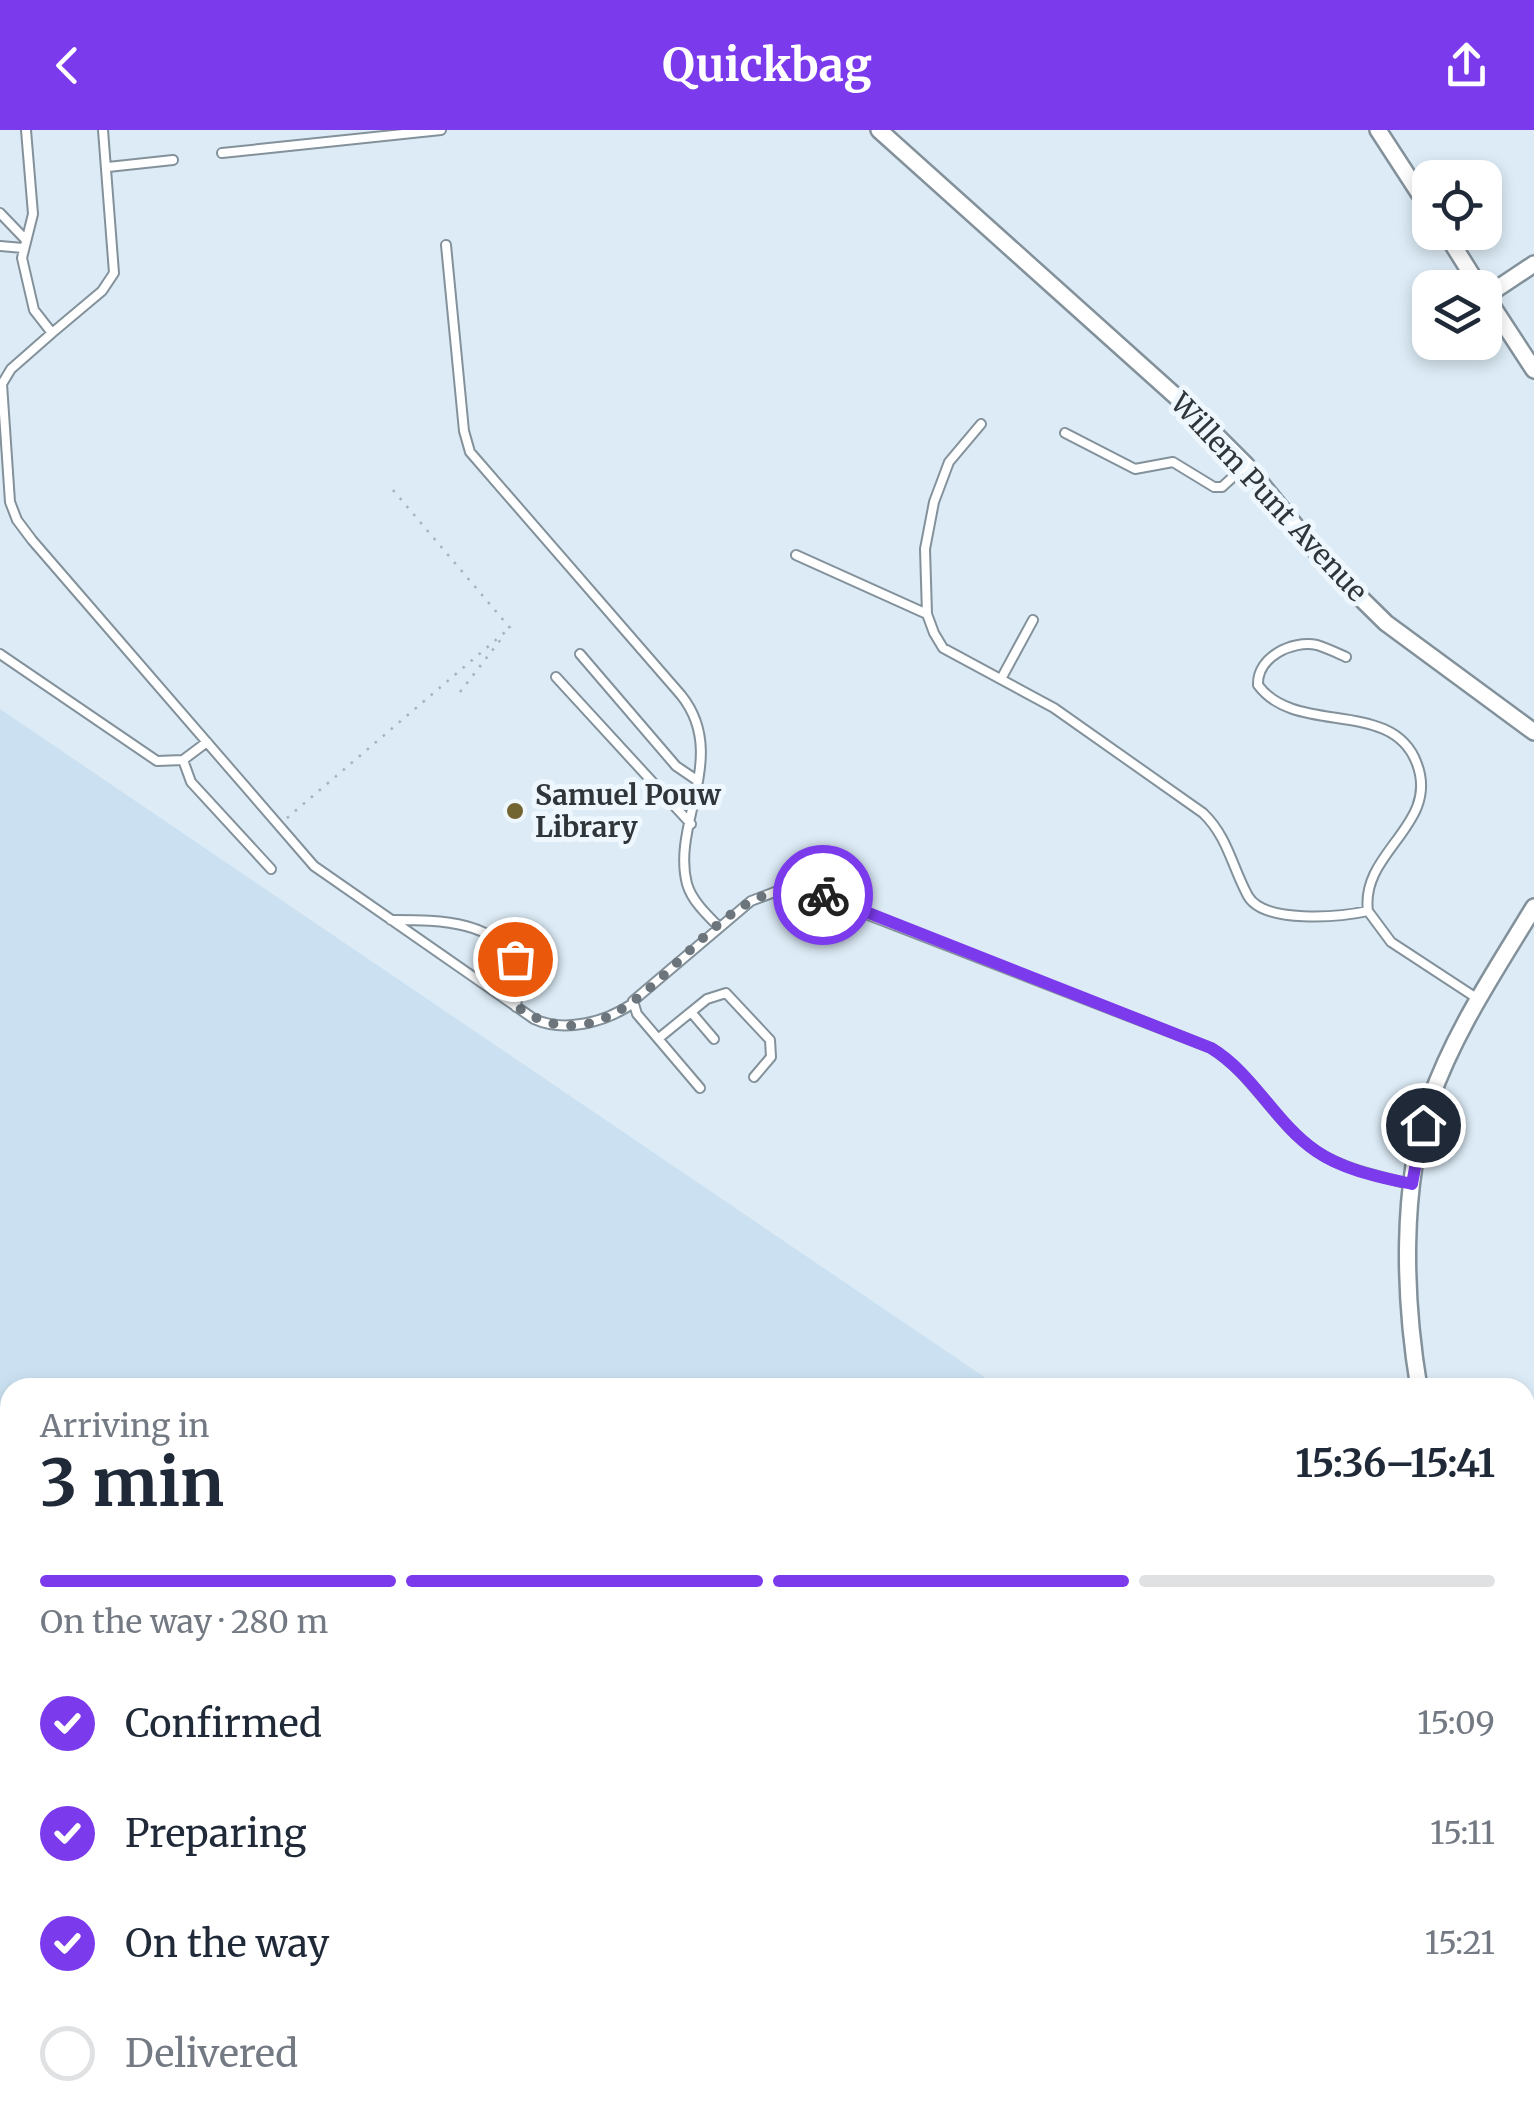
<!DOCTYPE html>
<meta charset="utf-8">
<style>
:root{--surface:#fff;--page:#f2f2f3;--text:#1f2937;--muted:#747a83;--line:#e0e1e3;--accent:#7c3aed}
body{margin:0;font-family:Merriweather,serif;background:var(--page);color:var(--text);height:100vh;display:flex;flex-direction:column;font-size:38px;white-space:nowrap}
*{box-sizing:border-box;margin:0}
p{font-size:32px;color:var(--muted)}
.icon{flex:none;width:55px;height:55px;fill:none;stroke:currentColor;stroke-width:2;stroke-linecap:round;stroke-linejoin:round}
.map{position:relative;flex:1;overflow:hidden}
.details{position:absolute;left:0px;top:1248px;width:1535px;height:752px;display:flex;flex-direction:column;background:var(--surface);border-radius:30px 30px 0 0;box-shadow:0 5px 15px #0003}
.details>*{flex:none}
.tools{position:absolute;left:1412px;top:30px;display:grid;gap:20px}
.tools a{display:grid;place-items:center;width:90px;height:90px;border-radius:20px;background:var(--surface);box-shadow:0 5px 15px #0003;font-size:50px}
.pin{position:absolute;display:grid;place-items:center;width:85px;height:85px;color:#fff;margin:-42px;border:5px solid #fff;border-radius:50%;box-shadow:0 2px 10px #0007}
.courier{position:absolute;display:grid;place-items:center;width:100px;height:100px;margin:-50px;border:8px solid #7c3aed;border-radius:50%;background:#fff;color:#222;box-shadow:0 2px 12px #0007}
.head em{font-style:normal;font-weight:700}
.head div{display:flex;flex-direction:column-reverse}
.head{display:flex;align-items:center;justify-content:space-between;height:170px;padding:0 40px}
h1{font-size:65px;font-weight:700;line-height:75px}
.bar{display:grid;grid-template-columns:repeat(4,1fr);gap:15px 10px;align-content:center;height:120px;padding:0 40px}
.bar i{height:12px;border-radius:8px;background:var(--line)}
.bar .active{background:var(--accent)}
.bar p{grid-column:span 4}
ol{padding:0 40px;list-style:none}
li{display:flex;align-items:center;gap:30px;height:110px}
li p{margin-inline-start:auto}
li .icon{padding:10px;border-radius:50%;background:var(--accent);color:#fff;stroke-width:4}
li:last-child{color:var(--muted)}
li i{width:55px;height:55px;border:5px solid var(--line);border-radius:50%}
header{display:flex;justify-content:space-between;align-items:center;height:130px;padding:0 40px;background:var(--accent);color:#fff;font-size:45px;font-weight:700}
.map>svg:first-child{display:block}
.built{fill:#cbe1f1}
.green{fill:#a9d9fa}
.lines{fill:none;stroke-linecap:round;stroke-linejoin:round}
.service-casing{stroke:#83919b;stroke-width:12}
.pedestrian-casing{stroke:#83919b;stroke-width:16}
.minor-casing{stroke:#83919b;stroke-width:20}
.path{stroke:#a6b2bb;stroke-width:2.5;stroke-dasharray:2.5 8;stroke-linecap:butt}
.service{stroke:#fff;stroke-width:8}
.pedestrian{stroke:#fff;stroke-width:11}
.minor{stroke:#fff;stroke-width:15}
.done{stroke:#6c757b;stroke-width:10;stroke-dasharray:0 18}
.route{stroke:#7c3aed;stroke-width:12}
.poi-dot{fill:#736532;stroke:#eef7fe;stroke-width:4}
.labels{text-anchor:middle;stroke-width:10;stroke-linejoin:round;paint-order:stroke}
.street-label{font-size:28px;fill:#2f3539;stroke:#eef7fe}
.poi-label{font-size:28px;font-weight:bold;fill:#2f3539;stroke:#eef7fe;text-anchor:start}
</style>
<header><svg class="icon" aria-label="back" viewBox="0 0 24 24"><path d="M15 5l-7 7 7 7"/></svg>Quickbag<svg class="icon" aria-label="share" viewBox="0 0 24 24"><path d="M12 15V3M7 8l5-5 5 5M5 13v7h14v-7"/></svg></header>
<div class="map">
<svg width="1534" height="1998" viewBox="0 0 1534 1998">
<rect width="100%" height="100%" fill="#dcebf6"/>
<path class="built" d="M0,579L999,1257L10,1258V1990H1525V1534L1534,1543V1998H0Z"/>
<path class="green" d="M10,1292V1408L0,1413V1297Z
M10,1610V1817L4,1820L0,1812V1615Z
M158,1990H300L284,1998H164Z"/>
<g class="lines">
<g class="service-casing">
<path id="service" d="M26,0L33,84L22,128L34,180L52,203L102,161L114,143L103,0
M222,23L441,0
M108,37L173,30
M0,83L25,109
M446,115L464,301L470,322L681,565C730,626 671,693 687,754C692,771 707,785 719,797
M0,116L23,118
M52,203L11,239L2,254L10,372L17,390L32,410L314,736L534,889C565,903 605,892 632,874
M981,294L949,332L934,372L925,419L927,484L934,503L943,518L1054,578L1203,683C1228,707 1232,737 1248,766C1264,794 1340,787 1368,781
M1065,303L1135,339L1173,332L1214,357H1222L1246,335
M796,425L927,484
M0,524L157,631L183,630L207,612
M580,524L676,636L698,651
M1346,527C1337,523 1327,518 1317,515C1292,510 1257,527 1258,555C1296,607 1393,567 1417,634C1440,695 1360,722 1368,781L1391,812L1478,869
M556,547L691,694
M1001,549L1033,490
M183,630L191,652L271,739
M391,790C437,790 499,789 520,839L516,877
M691,882L714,909
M659,908L707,869L726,863L770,910L771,927L754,947
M700,958L637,884L633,871L751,771L780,760L801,759L1211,918C1254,945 1275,993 1316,1021C1344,1040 1380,1046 1412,1055
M1525,1537L1534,1528
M1525,1606L1534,1617
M1525,1660L1534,1667
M0,1951L8,1966L7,1981"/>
</g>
<g class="pedestrian-casing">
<path id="pedestrian" d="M1525,1650L1534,1658
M882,1990L917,1998"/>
</g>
<g class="minor-casing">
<path id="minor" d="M879,0L1191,280L1246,335L1328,436L1386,493L1534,602
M1378,0L1430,80
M1445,102L1480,158
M1485,165L1534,240
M1486,166L1534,134
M1419,1258C1404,1169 1400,1056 1430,971C1454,902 1496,840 1534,777
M1525,1468L1534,1479"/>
</g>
<path class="path" d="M393,360L510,498
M460,562L505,504
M287,688L511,497
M963,1990L964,1998
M1431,1990L1440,1998
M1525,1990L1532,1998
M520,1998L521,1990
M968,1998L969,1990"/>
<use href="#service" class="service"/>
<use href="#pedestrian" class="pedestrian"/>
<use href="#minor" class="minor"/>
</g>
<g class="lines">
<path class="done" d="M515,829L521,846L516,876C641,965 705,721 823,765"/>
<path class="route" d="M823,765L1211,918C1254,944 1275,993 1316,1021C1343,1040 1380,1047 1412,1054L1423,995"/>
</g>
<circle class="poi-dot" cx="515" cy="681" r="10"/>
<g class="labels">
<g class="street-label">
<text transform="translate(1269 367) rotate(47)" y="10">Willem Punt Avenue</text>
</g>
<g class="poi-label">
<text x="535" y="675">Samuel Pouw<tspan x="535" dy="32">Library</tspan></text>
</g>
</g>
</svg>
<div class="tools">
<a><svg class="icon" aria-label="locate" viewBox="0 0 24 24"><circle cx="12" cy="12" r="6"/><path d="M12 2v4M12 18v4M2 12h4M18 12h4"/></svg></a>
<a><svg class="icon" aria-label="layers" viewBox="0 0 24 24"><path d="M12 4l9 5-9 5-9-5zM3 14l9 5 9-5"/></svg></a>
</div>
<div class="pin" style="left:515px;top:829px;background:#ea580c"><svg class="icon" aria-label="bag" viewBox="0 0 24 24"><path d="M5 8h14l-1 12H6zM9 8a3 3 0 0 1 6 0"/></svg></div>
<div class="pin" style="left:1423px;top:995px;background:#1f2937"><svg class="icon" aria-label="home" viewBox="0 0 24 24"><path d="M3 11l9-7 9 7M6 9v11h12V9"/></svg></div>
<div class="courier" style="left:823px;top:765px"><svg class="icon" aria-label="bike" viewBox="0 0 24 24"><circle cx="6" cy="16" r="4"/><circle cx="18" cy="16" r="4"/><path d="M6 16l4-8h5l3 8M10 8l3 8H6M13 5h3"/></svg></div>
<section class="details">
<div class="head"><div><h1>3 min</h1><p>Arriving in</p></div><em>15:36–15:41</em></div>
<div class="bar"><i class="active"></i><i class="active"></i><i class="active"></i><i></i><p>On the way · 280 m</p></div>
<ol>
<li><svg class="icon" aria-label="check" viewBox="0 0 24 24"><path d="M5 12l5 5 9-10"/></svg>Confirmed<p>15:09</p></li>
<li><svg class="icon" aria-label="check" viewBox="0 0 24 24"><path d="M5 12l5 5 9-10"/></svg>Preparing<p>15:11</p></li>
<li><svg class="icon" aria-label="check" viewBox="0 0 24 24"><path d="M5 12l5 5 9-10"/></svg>On the way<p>15:21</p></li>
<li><i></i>Delivered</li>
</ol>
</section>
</div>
